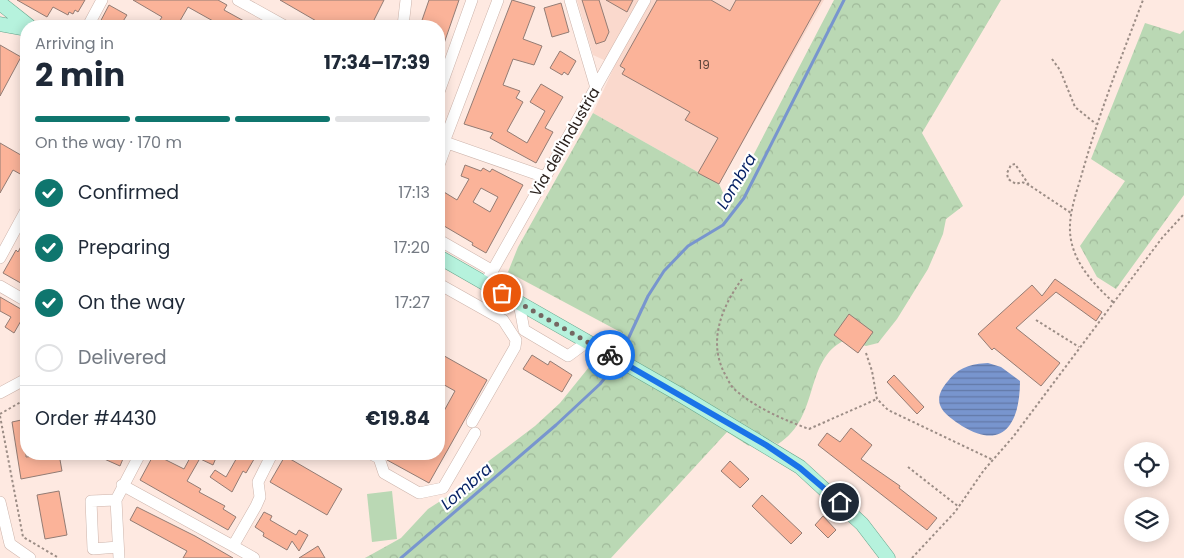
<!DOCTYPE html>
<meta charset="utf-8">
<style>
:root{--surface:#fff;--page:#f2f2f3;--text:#1f2937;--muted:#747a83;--line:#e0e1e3;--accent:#0f766e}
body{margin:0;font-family:Poppins,sans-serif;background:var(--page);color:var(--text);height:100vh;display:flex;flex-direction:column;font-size:19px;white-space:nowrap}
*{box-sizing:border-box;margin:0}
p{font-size:16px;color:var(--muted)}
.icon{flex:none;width:28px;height:28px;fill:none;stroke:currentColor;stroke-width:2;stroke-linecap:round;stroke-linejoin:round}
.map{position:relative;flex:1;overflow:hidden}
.side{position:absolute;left:20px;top:20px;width:425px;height:440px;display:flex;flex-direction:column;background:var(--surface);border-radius:20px;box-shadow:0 2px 12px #0003}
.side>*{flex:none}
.fabs{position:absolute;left:1124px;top:442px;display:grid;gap:10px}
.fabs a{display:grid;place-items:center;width:45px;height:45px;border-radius:50%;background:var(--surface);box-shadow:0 2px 12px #0003;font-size:25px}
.pin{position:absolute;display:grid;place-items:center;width:42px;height:42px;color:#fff;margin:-21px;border:2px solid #fff;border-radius:50%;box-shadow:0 1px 5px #0007}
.courier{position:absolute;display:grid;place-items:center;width:50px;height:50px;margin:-25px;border:4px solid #1a73e8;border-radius:50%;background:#fff;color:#222;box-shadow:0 1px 6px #0007}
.head em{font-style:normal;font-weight:700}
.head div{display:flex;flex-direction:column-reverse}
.head{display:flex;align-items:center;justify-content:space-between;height:85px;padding:0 15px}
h1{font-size:32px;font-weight:700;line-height:38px}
.bar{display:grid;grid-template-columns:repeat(4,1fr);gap:8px 5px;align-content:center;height:60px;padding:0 15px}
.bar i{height:6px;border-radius:4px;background:var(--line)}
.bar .selected{background:var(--accent)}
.bar p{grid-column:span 4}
.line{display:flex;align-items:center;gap:12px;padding:0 15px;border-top:1px solid var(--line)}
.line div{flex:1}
ol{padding:0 15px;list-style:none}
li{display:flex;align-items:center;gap:15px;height:55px}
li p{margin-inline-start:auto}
li .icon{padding:5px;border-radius:50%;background:var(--accent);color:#fff;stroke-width:4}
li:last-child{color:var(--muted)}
li i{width:28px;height:28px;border:2px solid var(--line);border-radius:50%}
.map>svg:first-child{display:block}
.built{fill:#fad9cd}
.grass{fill:#bad8b4}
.forest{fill:url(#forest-crowns)}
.water{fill:url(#water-rules)}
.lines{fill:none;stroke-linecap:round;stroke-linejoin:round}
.stream{stroke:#7895ce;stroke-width:3}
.building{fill:#fbb399;stroke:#937c74;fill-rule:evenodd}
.minor-casing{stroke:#cdb4ab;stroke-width:12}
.major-casing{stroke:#65a48b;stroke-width:15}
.path{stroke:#9c8d86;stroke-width:2;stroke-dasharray:2.5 2.5;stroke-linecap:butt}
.minor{stroke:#fff;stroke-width:11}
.major{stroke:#b6f2dd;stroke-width:14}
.done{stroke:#746762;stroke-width:5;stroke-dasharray:0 9}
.route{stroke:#1a73e8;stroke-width:6}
.labels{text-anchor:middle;stroke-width:4.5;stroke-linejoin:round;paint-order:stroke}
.number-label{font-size:12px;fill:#5e463c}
.street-label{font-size:15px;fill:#2a211d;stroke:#fff}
.water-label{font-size:16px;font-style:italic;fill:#082366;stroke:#fff}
</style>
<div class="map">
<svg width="1184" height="558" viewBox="0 0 1184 558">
<defs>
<pattern id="forest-crowns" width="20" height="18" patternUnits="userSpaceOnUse" patternTransform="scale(1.25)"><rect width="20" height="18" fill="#bad8b4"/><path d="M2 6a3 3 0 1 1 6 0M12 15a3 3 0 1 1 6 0" fill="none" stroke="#a0b99a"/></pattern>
<pattern id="water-rules" width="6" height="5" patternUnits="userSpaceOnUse" patternTransform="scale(1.25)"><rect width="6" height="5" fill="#7895ce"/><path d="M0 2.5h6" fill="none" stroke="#6379a7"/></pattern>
</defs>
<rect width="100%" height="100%" fill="#fee9e1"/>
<path class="built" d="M577,0H824L719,184L593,113L615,65L593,55Z"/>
<path class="grass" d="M392,491L397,539L372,542L367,494Z"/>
<path class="forest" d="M834,0H1001L922,133L963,206L946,219L943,234L928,269L897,319L878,343L866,346L845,340C803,360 821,417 778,444L760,435L749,446L727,432L611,558H365L401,538L428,509L456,491L490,460L535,426L560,403L602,351L624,334L508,272L518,247L593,113L719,184L728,204Z
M1145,23L1180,34L1184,30V195L1116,289L1097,277L1080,246L1125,181L1091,159Z"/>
<path class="water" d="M988,363L1001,367L1020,381C1020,421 1005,452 962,426C955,421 943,414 940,405C937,396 942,388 948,381C959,367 971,364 988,363Z"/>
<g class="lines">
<path class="stream" d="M622,352L648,296L664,271L688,246L723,225L744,198L844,0
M401,558L556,425L600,384L612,369"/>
</g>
<path class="building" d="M17,0H85L78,12L75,10L73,14L69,12L68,15L53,7L47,17Z
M133,0H218L227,5L224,10L253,26H222L188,7L177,26H156L162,17Z
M280,0H384L371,26H325Z
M429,0H459L440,55L439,26H420Z
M512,0L535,7L523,39L542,46L534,65L513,59L503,85L520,91L516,98L523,102L507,131L527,143L545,111L530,102L541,84L563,97L545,128L553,132L536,163L490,138L493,133L464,124Z
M582,0H599L609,32L605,41L596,44Z
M606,0H633L627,12Z
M657,0H711L730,11L736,0H821L719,184L698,173L718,138L685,120L690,112L622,74L625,69L620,66Z
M561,3L569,32L552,37L544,8Z
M109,5L127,15L120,26H98Z
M0,45L21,57L0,96Z
M560,51L576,61L568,75L564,72L562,75L550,68Z
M0,143L26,158V168L22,175L13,170L0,193Z
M465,165L481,171L483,168L490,172L492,169L523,185L486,253L472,245L473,243L439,223V189L457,200L469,179L461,176ZM481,188L498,197L490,212L473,202Z
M26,237V286L3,273L16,250L18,252Z
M1055,279L1102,312L1096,321L1056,292L1016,328L1060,363L1041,386L994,348L992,350L978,334L1032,285L1042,296Z
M0,297L26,312L14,333L5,327L11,317L0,311Z
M849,314L873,332L858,353L834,335Z
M439,353L487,380L429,483L387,460L385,454H439V420L455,391L439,382Z
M532,355L548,365L550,361L572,375L562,392L523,369Z
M894,375L924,407L917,414L887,382Z
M26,419V457L59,454L62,471L21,479L12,422Z
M851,428L872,445L861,459L900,486L899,488L937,518L927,530L818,445L827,433L840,442Z
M93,454H125L120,466Z
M154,454L184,469L191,456L199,460L187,481L201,489L199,492L225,506L223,509L236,517L228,530L140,480Z
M190,454H208L216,458L213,465Z
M239,454H257L246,473L243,471L232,492L210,477L215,470L226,477Z
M285,456L342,489L327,515L270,482Z
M730,461L749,479L740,488L721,471Z
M59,491L67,535L45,539L37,495Z
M762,495L802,533L791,544L752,506Z
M137,507L195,536L233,558H183L187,551L130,520Z
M264,512L272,516L270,520L296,535L299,530L308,535L299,551L292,541L287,550L263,536L264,533L255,527Z
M823,516L836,530L828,538L815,525Z
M318,546L325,558H299Z"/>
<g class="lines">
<g class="minor-casing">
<path id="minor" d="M238,0L285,26
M570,0L596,88
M88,26L102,0
M403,26L406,0
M439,92L472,0
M439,140L545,177
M444,142L498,0
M439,165L447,143
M439,240L493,271
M0,258L26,210
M439,284L503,320L516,340L515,347L472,422
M485,284L645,0
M0,286L26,301
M519,303L524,330L568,356L587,342
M0,393L26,379
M371,454L379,458L384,473L419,493L443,488L475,433
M122,485L233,546L256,506L260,497L258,482L272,454
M116,500L91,501L93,549L118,547
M0,502L10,544L30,558
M233,546L254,558
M119,558L116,500L140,454"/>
</g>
<g class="major-casing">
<path id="major" d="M0,3L29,26
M0,24L26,29
M439,257L684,397L800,467L862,524L888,558"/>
</g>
<path class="path" d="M1052,59L1060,70L1075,107L1096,124
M1029,185L1022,182L1016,184L1008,179L1007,173L1011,165L1015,164L1029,185L1071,213
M742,279C721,308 707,343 726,376C728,380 731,386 734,389C756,408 782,419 809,429L877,399
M1113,302C1095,285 1076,266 1071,240C1067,219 1075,197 1081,177C1098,116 1121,58 1143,0
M1036,320L1079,347
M866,353L872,371L877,399L888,410L993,460
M0,414L26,399
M0,416L23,537L59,558
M908,467L959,507
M912,558L955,512L984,470L1013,437L1162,238L1184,214"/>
<use href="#minor" class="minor"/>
<use href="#major" class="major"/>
</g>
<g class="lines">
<path class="done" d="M502,293L610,355"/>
<path class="route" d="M610,355L766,445L800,468L840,502"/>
</g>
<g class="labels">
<g class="number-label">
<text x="704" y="69">19</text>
</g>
<g class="street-label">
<text transform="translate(565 142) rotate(-60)" y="5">Via dell'Industria</text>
</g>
<g class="water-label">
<text transform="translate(736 181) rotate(-59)" y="6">Lombra</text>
<text transform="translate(466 486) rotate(-41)" y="6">Lombra</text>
</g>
</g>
</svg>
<div class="fabs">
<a><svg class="icon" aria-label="locate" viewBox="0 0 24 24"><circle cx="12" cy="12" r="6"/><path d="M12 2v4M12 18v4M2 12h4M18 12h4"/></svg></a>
<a><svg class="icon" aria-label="layers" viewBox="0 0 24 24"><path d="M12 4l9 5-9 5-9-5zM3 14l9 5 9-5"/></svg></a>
</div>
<div class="pin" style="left:502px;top:293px;background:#ea580c"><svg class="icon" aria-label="bag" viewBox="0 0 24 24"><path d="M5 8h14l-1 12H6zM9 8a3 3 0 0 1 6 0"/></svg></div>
<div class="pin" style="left:840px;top:502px;background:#1f2937"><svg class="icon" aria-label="home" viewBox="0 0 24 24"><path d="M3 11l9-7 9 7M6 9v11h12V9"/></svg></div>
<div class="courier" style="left:610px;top:355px"><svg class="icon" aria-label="bike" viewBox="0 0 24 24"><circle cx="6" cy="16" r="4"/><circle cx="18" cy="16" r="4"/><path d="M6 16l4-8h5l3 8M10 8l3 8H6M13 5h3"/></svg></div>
<section class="side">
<div class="head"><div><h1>2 min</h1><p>Arriving in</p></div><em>17:34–17:39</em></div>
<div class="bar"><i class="selected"></i><i class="selected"></i><i class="selected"></i><i></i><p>On the way · 170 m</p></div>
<ol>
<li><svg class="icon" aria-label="check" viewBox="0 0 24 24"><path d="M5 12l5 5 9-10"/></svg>Confirmed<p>17:13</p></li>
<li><svg class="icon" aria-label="check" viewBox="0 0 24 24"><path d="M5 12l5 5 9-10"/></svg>Preparing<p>17:20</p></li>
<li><svg class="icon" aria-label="check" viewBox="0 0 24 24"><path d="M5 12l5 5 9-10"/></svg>On the way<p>17:27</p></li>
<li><i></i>Delivered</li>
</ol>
<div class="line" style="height:65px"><div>Order #4430</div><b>€19.84</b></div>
</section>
</div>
